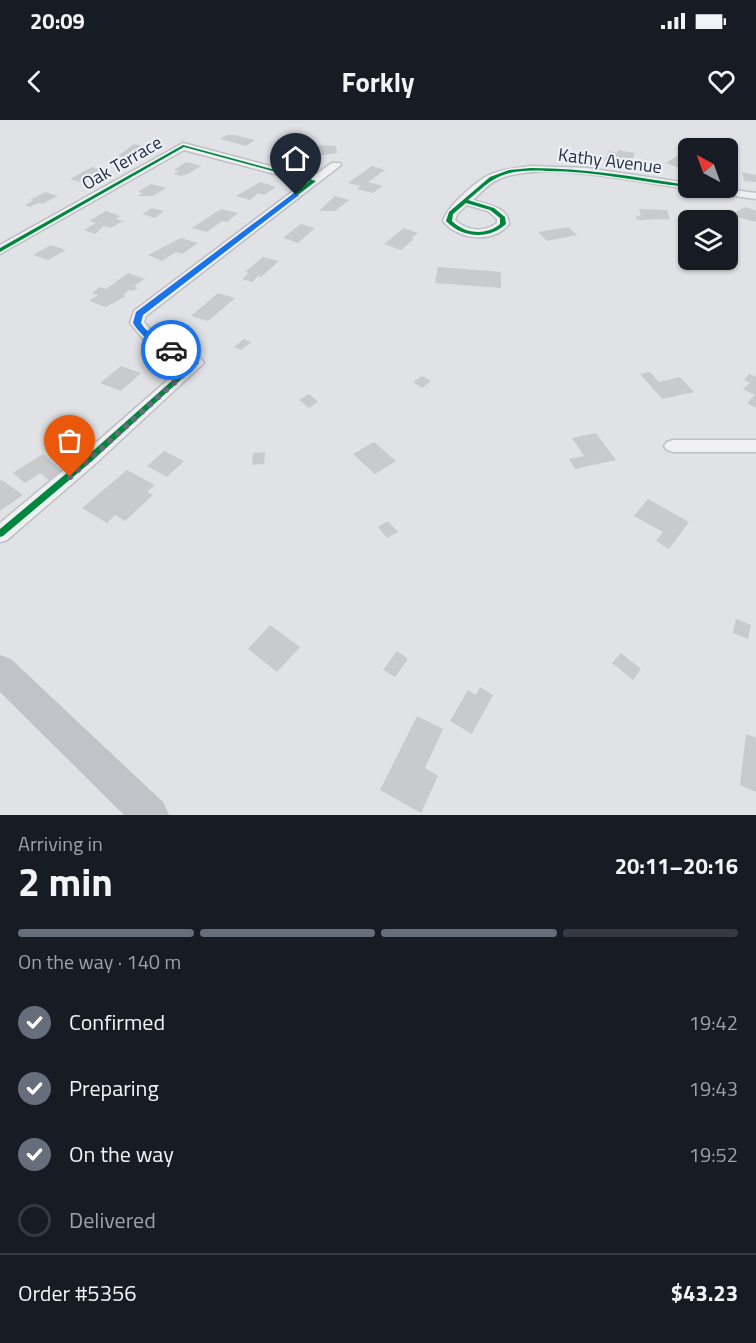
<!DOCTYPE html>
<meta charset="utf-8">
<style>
:root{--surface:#171b24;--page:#20242c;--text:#f1f3f6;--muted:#9ea1a6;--line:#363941;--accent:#666d7b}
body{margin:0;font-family:"Titillium Web",sans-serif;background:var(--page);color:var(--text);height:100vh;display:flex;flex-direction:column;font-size:22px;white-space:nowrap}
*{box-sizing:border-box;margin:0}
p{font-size:20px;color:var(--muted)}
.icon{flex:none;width:33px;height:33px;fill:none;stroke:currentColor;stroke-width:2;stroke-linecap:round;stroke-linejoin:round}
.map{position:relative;height:695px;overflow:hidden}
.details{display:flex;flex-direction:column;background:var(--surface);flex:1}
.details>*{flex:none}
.needle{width:39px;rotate:319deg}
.buttons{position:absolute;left:678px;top:18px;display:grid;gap:12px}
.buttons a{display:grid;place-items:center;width:60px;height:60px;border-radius:9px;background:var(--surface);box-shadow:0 2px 4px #0004;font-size:30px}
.pin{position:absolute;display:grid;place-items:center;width:51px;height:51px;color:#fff;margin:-62px -26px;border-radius:50% 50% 50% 0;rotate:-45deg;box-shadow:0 0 6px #0007}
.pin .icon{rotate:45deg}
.courier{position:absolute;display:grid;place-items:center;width:60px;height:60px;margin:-30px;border:4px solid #1a73e8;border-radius:50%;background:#fff;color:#222;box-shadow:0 2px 8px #0007}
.headline em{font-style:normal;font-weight:700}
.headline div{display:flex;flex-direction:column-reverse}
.headline{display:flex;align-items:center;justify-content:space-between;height:102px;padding:0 18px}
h1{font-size:39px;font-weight:700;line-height:45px}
.bar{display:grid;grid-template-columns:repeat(4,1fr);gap:9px 6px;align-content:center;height:72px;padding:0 18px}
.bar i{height:8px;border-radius:4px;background:var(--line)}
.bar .current{background:var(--accent)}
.bar p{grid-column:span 4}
.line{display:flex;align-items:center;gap:15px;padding:0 18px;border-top:2px solid var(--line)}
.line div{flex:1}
ol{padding:0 18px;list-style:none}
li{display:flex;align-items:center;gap:18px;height:66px}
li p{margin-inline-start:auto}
li .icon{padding:6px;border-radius:50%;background:var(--accent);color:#fff;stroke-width:4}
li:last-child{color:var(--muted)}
li i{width:33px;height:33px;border:3px solid var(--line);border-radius:50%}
.status{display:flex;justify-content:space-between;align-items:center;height:42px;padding:0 30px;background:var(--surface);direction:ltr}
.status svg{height:16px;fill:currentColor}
header{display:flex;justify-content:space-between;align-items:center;height:78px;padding:0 18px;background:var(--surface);font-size:27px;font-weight:700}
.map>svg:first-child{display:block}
.building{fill:#c8cace}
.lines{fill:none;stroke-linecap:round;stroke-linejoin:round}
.street-casing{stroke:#bec0c4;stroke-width:3}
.street{fill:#f0f0f3;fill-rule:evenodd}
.secondary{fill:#c1c3c9;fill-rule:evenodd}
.cycleway-casing{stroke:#edf0f6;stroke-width:3}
.cycleway{fill:#00873e;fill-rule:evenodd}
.route{fill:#1a73e8}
.done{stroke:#666d7b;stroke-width:6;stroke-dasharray:0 10.8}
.labels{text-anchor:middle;stroke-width:4.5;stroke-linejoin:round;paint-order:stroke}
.far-street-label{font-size:18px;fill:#252e41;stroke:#edf0f6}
</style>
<div class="status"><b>20:09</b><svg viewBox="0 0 49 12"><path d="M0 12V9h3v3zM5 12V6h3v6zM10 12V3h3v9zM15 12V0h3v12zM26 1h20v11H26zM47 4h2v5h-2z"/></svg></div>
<header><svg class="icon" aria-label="back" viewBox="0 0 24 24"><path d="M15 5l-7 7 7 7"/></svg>Forkly<svg class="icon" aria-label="heart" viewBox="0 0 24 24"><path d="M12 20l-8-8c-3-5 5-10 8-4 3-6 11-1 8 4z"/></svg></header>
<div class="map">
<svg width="756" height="695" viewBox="0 0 756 695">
<rect width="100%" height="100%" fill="#e0e2e6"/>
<path class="building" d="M227,15H234L255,20L246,26L220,19Z
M134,24L147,27L125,38L118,36Z
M307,25L336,26L337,33L309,37L290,36L291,29L307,28Z
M618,30L635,33L631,43L604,41L609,31L617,33Z
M680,34L688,37V51L666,43Z
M186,42L201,46L188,54L181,56L174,54L179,51L174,50Z
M372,46L385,50L368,62L383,66L373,73L357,69L361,66L348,63Z
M92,47L105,51L79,62L70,59Z
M742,52L756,55V62L744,61Z
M260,62L276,67L264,75L258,73L250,80L236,76Z
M151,64L166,68L153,76H138L143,73L138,72Z
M45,72L58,76L42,84L38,83L30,87L25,85L33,81L30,80Z
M335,76L349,80L335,91H319Z
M746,87L756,91V102L729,95Z
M152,88L164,91L155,98L142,94Z
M221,89L238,93L227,102L222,101L207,112L192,108Z
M639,89L667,90L670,99L637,100L636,96L641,97Z
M106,91L120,96L116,99L123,101L111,108L104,106L95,114L84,110L96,103L89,101Z
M301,104L315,108L298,123L283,118Z
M568,107L577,115L547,121L538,112Z
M404,108L418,113L411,118L414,119L401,130L384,124Z
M181,118L198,123L182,134L176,132L162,141L148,135Z
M51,125L66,130L48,140L33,135Z
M263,137L279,141L261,157L258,156L252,162L242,159L249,153L245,152Z
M438,147L501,152V168L435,163Z
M128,153L145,159L134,166L138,168L133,171L129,170L123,175L126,176L106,187L89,181L98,175L92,173L100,167L106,169Z
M218,173L235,178L208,201L191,196Z
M244,219L251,222L241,230L234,227Z
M121,246L141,253L121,271L100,263Z
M650,252L659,262L680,257L694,272L662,279L640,254Z
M749,254L756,257V288L747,283L755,275L743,269L750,263L744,260Z
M422,256L431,261L422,268L413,262Z
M309,274L318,282L309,288L299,280Z
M596,313L616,340L575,349L569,339L584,336L572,318Z
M374,322L396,341L375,354L353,334Z
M164,331L184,341L167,357L147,346Z
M265,332L264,344L252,345L253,333Z
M43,334L62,351L49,360L40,353L25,363L13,353Z
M127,350L155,365L147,372L153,375L125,401L115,395L107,403L82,388Z
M2,360L23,375L0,391V361Z
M648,379L689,402L669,429L656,421L663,412L634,396Z
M388,401L398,412L387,418L378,407Z
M736,499L751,505L748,519L733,513Z
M270,505L300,527L277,552L248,529Z
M397,531L408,539L395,557L383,550Z
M621,533L641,549L633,560L612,543Z
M480,567L493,575L472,614L450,601L468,570L476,575Z
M417,596L443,609L425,648L438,656L421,693L380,670Z
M746,614L756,618V672L740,665Z"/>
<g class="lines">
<g class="street-casing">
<path id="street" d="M183,23L312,57L332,43H340L341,45L146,196L144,202L155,215L201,239L204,243L95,344L7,420L0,422V403L83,334L186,244L145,221L130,203L134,191L305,62L184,30L0,134V125Z
M531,46L587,48L688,63V68H693L688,69C638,62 544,40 499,59C489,63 481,73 473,80C486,84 509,87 509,104C493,124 458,120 443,101C446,88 476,61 489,55C503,49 517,48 531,46ZM467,85L488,91L497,99V103C484,113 467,111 455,100L457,94Z
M693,68H719L756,73V79L698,71Z
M673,320H756V332H673L667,330L664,326L667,322Z"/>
</g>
<use href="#street" class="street"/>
<path class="secondary" d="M0,535L11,539L163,682L169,695H124L0,572Z"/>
<g class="cycleway-casing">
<path id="cycleway" d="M183,25L316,61L142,195L140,203L152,217L199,243L92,341L3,416L0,417V409L86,337L192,243L148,219L134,203L137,193L310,61L184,27L0,132V128Z
M531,48C584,48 636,57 688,65V67C641,62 595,51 547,51C529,50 509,50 493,60C484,65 476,74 468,80L494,88L505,97L506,104C489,120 462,118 446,101L449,92L490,57L509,50ZM466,83L490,90L500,98V104C486,116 465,114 452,101L453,94Z"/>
</g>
<use href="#cycleway" class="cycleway"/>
</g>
<path class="route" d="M294,73L299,75L143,195L141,203L145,209L174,228V232C160,232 140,215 133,203L136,192Z"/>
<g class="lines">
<path class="done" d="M70,357L196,243L171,230"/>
</g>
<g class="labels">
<g class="far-street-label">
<text transform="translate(610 41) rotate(7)" y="6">Kathy Avenue</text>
<text transform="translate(122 43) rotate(-30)" y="6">Oak Terrace</text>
</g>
</g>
</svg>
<div class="buttons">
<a><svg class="needle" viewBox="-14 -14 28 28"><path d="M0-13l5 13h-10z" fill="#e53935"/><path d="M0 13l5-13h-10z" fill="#9ea1a6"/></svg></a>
<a><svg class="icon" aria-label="layers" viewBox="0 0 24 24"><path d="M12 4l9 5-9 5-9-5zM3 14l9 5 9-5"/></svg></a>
</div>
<div class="pin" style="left:70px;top:357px;background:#ea580c"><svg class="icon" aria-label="bag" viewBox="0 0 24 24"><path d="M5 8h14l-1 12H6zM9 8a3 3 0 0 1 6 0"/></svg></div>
<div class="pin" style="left:296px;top:75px;background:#1f2937"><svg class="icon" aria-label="home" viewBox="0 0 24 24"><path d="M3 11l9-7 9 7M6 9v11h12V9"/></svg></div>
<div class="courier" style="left:171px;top:230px"><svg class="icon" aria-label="car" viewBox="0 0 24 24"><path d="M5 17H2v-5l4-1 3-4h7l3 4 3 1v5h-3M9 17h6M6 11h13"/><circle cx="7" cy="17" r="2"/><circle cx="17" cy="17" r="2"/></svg></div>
</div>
<section class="details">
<div class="headline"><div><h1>2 min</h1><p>Arriving in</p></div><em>20:11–20:16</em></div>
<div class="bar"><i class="current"></i><i class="current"></i><i class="current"></i><i></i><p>On the way · 140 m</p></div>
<ol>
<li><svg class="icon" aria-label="check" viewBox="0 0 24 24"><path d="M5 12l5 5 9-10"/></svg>Confirmed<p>19:42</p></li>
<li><svg class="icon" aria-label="check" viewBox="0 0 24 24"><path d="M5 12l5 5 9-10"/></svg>Preparing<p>19:43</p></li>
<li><svg class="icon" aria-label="check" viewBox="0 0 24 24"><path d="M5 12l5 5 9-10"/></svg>On the way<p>19:52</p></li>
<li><i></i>Delivered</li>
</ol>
<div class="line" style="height:78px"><div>Order #5356</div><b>$43.23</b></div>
</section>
